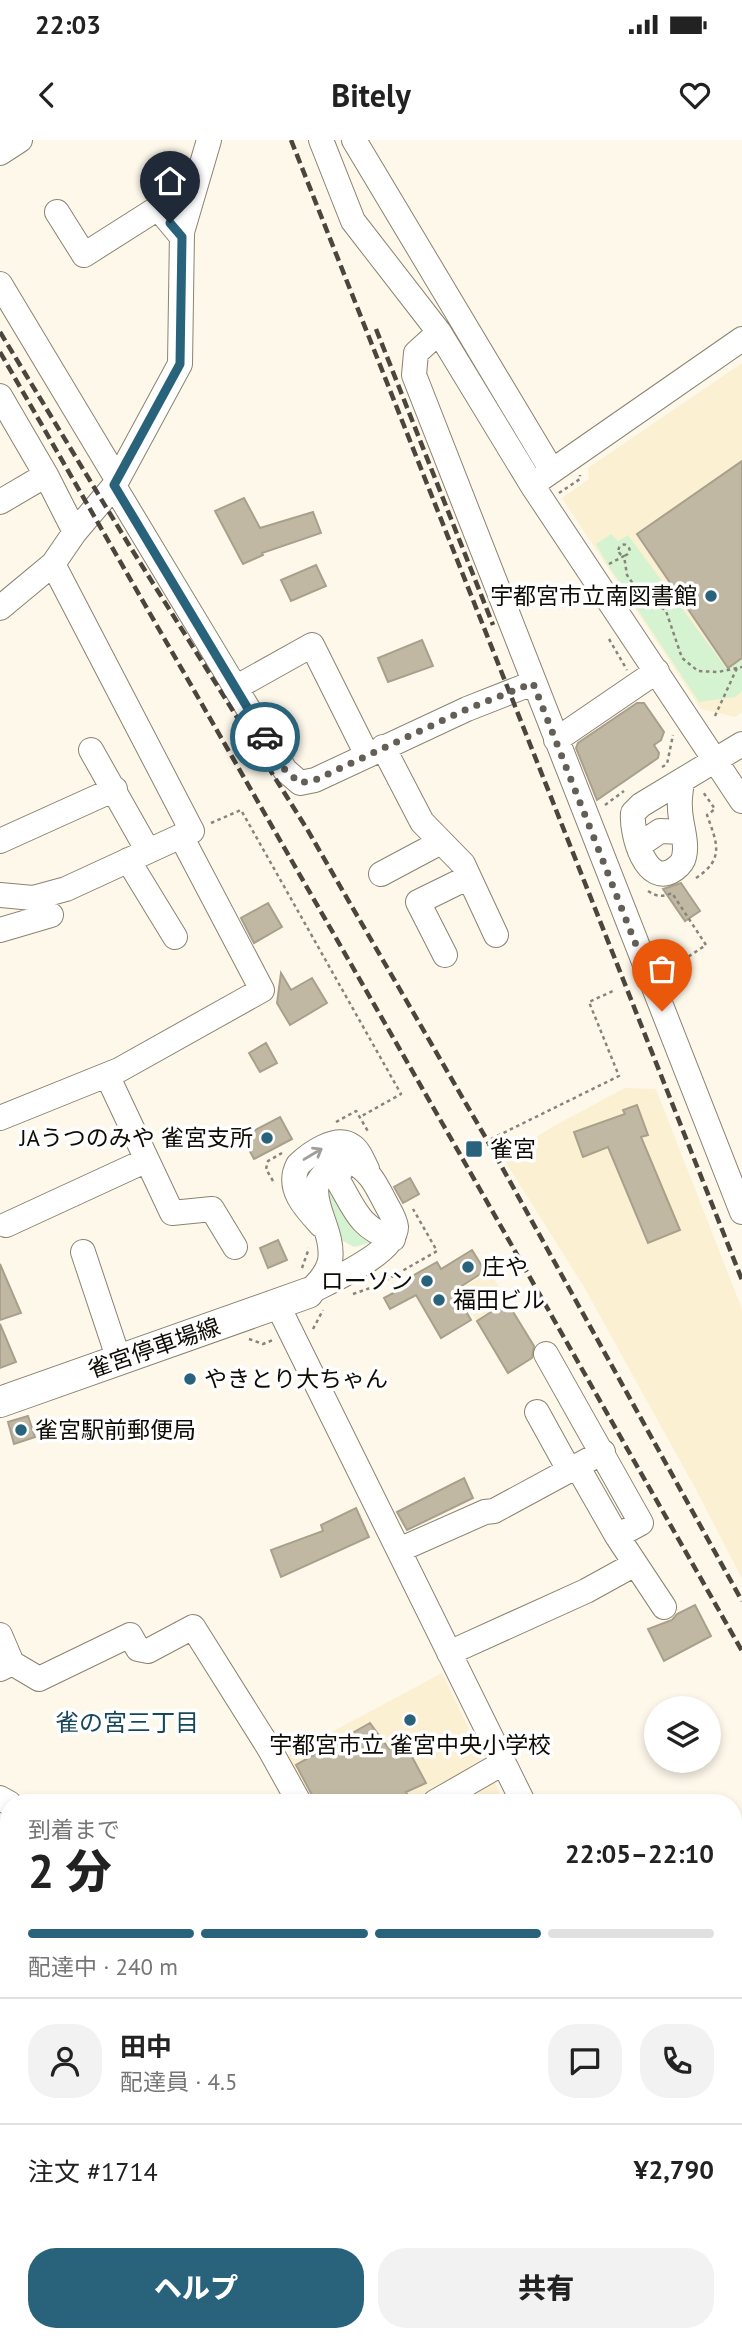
<!DOCTYPE html>
<html lang="ja">
<meta charset="utf-8">
<style>
:root{--surface:#fff;--page:#f2f2f2;--text:#222;--muted:#767676;--line:#e0e0e0;--accent:#28637b}
body{margin:0;font-family:"PT Sans","Noto Sans JP",sans-serif;background:var(--page);color:var(--text);height:100vh;display:flex;flex-direction:column;font-size:26px;white-space:nowrap}
*{box-sizing:border-box;margin:0}
p{font-size:23px;color:var(--muted)}
.icon{flex:none;width:38px;height:38px;fill:none;stroke:currentColor;stroke-width:2;stroke-linecap:round;stroke-linejoin:round}
.map{position:relative;flex:1;overflow:hidden}
.sheet{position:absolute;left:0px;top:1654px;width:742px;height:548px;display:flex;flex-direction:column;background:var(--surface);border-radius:28px 28px 0 0;box-shadow:0 4px 10px #0003}
.sheet>*{flex:none}
.tools{position:absolute;left:644px;top:1556px;display:grid;gap:14px}
.tools a{display:grid;place-items:center;width:77px;height:77px;border-radius:50%;background:var(--surface);box-shadow:0 4px 10px #0003;font-size:35px}
.pin{position:absolute;display:grid;place-items:center;width:60px;height:60px;color:#fff;margin:-72px -30px;border-radius:50% 50% 50% 0;rotate:-45deg;box-shadow:0 0 7px #0007}
.pin .icon{rotate:45deg}
.courier{position:absolute;display:grid;place-items:center;width:70px;height:70px;margin:-35px;border:5px solid #28637b;border-radius:50%;background:#fff;color:#222;box-shadow:0 2px 9px #0007}
.headline em{font-style:normal;font-weight:800}
.headline div{display:flex;flex-direction:column-reverse}
.headline{display:flex;align-items:center;justify-content:space-between;height:119px;padding:0 28px}
h1{font-size:46px;font-weight:800;line-height:52px}
.bar{display:grid;grid-template-columns:repeat(4,1fr);gap:10px 7px;align-content:center;height:84px;padding:0 28px}
.bar i{height:9px;border-radius:5px;background:var(--line)}
.bar .current{background:var(--accent)}
.bar p{grid-column:span 4}
.line{display:flex;align-items:center;gap:18px;padding:0 28px;border-top:2px solid var(--line)}
.line div{flex:1}
.round{display:grid;place-items:center;flex:none;width:74px;height:74px;border-radius:28px;background:var(--page)}
.cta{display:flex;gap:14px;margin-top:auto;padding:14px 28px}
.cta a{flex:1;height:80px;border-radius:28px;background:var(--accent);color:#fff;font-size:28px;font-weight:800;line-height:80px;text-align:center}
.cta a+a{background:var(--page);color:var(--text)}
.status{display:flex;justify-content:space-between;align-items:center;height:49px;padding:0 35px;background:var(--surface);direction:ltr}
.status svg{height:19px;fill:currentColor}
header{display:flex;justify-content:space-between;align-items:center;height:91px;padding:0 28px;background:var(--surface);font-size:32px;font-weight:800}
.map>svg:first-child{display:block}
.built{fill:#fcf0d3}
.green{fill:#d6f3d1}
.building{fill:#c1b8a3;stroke:#a9a08c;stroke-width:2}
.lines{fill:none;stroke-linecap:round;stroke-linejoin:round}
.minor-casing{stroke:#8b836f;stroke-width:26}
.major-casing{stroke:#8b836f;stroke-width:32}
.highway-casing{stroke:#8b836f;stroke-width:37}
.path{stroke:#89847a;stroke-width:2.5;stroke-dasharray:3.5 3.5;stroke-linecap:butt}
.minor{stroke:#fff;stroke-width:24}
.major{stroke:#fff;stroke-width:30}
.highway{stroke:#fff;stroke-width:35}
.rail{stroke:#4a463e;stroke-width:4.5;stroke-dasharray:10 5;stroke-linecap:butt}
.oneway{stroke:#9f9e9b}
.done{stroke:#635f56;stroke-width:7;stroke-dasharray:0 12.6}
.route{stroke:#28637b;stroke-width:9}
.poi-dot{fill:#28637b;stroke:#fff;stroke-width:2.5}
.labels{text-anchor:middle;stroke-width:7;stroke-linejoin:round;paint-order:stroke}
.poi-label{font-size:23px;fill:#0f0c05;stroke:#fff;text-anchor:start}
.street-label{font-size:23px;fill:#0f0c05;stroke:#fff}
.neighbourhood-label{font-size:24px;fill:#17475a;stroke:#fff}
</style>
<div class="status"><b>22:03</b><svg viewBox="0 0 49 12"><path d="M0 12V9h3v3zM5 12V6h3v6zM10 12V3h3v9zM15 12V0h3v12zM26 1h20v11H26zM47 4h2v5h-2z"/></svg></div>
<header><svg class="icon" aria-label="back" viewBox="0 0 24 24"><path d="M15 5l-7 7 7 7"/></svg>Bitely<svg class="icon" aria-label="heart" viewBox="0 0 24 24"><path d="M12 20l-8-8c-3-5 5-10 8-4 3-6 11-1 8 4z"/></svg></header>
<div class="map">
<svg width="742" height="2201" viewBox="0 0 742 2201">
<rect width="100%" height="100%" fill="#fef8eb"/>
<path class="built" d="M742,223V572L735,577L701,569L562,358L589,339L588,328Z
M625,948L656,949L742,1169V1439L701,1359L584,1147L503,1018L552,987Z
M490,1132L539,1214L508,1233L463,1158L462,1150L465,1146Z
M442,1533L504,1662H269L285,1655L268,1626Z"/>
<path class="green" d="M611,394L618,401L628,395L726,528L742,519V551L736,557L699,562L606,422L596,404Z
M328,1046L371,1100L370,1103L354,1107L341,1100L328,1062Z"/>
<path class="building" d="M742,321V518L728,528L637,394Z
M244,358L260,388L313,372L321,393L262,413L263,415L243,424L215,371Z
M316,425L326,446L291,461L281,440Z
M422,500L433,526L388,542L378,518Z
M637,563H644L664,592L661,600L654,605L659,613L658,618L597,660L576,608L578,603Z
M681,743L700,771L685,781L663,749Z
M268,763L282,787L254,803L241,778Z
M673,817L689,822L680,828L677,836L666,838L661,825Z
M281,833L291,850L312,838L327,863L290,885L277,863Z
M266,903L277,923L260,932L249,913Z
M637,965L648,995L641,997L680,1090L648,1103L608,1007L583,1017L574,992L625,974L623,970Z
M280,977L292,999L254,1019L242,997Z
M410,1038L419,1054L403,1063L394,1047Z
M278,1100L287,1120L268,1128L260,1108Z
M472,1110L485,1131L454,1151L471,1180L441,1198L416,1155L390,1169L384,1158L410,1144L407,1139L437,1122L441,1129Z
M0,1124L21,1173L0,1180Z
M507,1162L534,1206L532,1218L508,1233L477,1181Z
M0,1184L16,1222L0,1228Z
M28,1276L35,1297L14,1304L8,1282Z
M464,1338L473,1358L407,1390L397,1372Z
M356,1368L369,1397L281,1437L271,1410L323,1391L321,1385Z
M695,1465L711,1496L664,1521L648,1489L672,1480L677,1474Z
M370,1583L389,1609L403,1600L426,1643L406,1652L412,1662H314L312,1655L296,1625Z"/>
<g class="lines">
<g class="minor-casing">
<path id="minor" d="M321,0L353,81L439,192L532,345L742,661
M354,0L552,331
M0,13L20,0
M57,72L84,115L158,68L182,97
M0,144L117,339
M439,192L416,213L414,235L742,1072
M0,256L46,335L75,392
M539,340L742,199
M114,346L285,630L300,643L315,640L467,569L533,543
M0,362L46,335
M0,468L53,424L75,392L114,346L180,224L182,92L209,0
M235,548L312,505L367,615
M556,600L657,531
M383,607L422,682L463,724L469,737L418,762L445,815
M91,610L148,711
M682,641C681,650 679,659 680,668C680,683 688,702 684,717C683,722 679,726 675,729C646,750 631,693 633,673L641,665L742,604
M0,701L115,649
M638,706L660,691L683,692
M128,720L175,797
M381,734L441,702
M469,737L496,795
M0,755L33,758L66,749L192,691L53,424
M0,790L51,775
M107,935L172,1073L212,1069L235,1107
M0,978L119,930L262,850L181,696
M352,1021C371,1033 375,1043 385,1062C389,1070 395,1078 396,1087C396,1113 330,1141 308,1153C317,1144 327,1134 330,1121C337,1080 282,1039 352,1021Z
M344,1023L337,1039C355,1069 358,1087 393,1099
M6,1085L147,1020
M321,1085C305,1068 286,1048 298,1025C309,1014 337,994 352,1006C359,1010 363,1022 367,1029
M83,1112L119,1220
M277,1164L523,1662
M546,1214L641,1383L617,1396
M537,1272L569,1330
M577,1326L617,1396L664,1467
M399,1410L485,1372L494,1371L603,1312
M0,1495L12,1523L0,1529
M449,1513L586,1451L635,1424
M12,1523L39,1539L130,1495L138,1509L148,1511L193,1487L269,1608L299,1662
M0,1658L9,1663
M435,1662L503,1623
M0,1770L9,1782
M733,1791L742,1786
M733,2029L742,2042
M733,2070L742,2064
M0,2137L9,2131
M375,2193L379,2201
M170,2201L181,2193
M531,2201L544,2193"/>
</g>
<g class="major-casing">
<path id="major" d="M0,1262L308,1153"/>
</g>
<g class="highway-casing">
<path id="highway" d="M0,2079L9,2090
M93,2193L99,2201"/>
</g>
<path class="path" d="M559,353L580,339V335
M618.5 410a5.5 5.5 0 1 1 11 0a5.5 5.5 0 1 1-11 0Z
M609,424L624,416L627,435L636,448L666,471L682,518L698,531L718,532L737,528
M609,499L627,530
M715,576L737,528L742,527
M662,627L667,624L673,595
M605,665L624,651
M211,683L241,670L401,954L360,977
M696,738C725,719 717,703 707,675L715,669L703,652
M648,751C657,757 663,757 672,753L706,805L668,830
M336,982L356,971L369,993
M491,999L619,936L589,862L615,850
M273,1041L266,1029L268,1021L282,1013
M302,1128L309,1108
M353,1154L376,1146L437,1111L413,1069
M313,1189L323,1170
M249,1199L263,1204L273,1200"/>
<use href="#minor" class="minor"/>
<use href="#major" class="major"/>
<use href="#highway" class="highway"/>
<path class="rail" d="M291,0L742,1140
M376,189L493,485
M0,192L129,405L307,689L487,1000L742,1461
M0,212L461,1016L742,1511"/>
</g>
<defs><path id="oneway-shaft" d="M-6 0H5M1.5-3L5.5 0L1.5 3" fill="none" stroke-width="1.6" stroke-linecap="round" stroke-linejoin="round" transform="scale(1.75)"/></defs>
<use class="oneway" href="#oneway-shaft" transform="translate(313 1014) rotate(-31)"/>
<g class="lines">
<path class="done" d="M265,597L285,630L300,643L315,640L467,569L533,543L662,871"/>
<path class="route" d="M170,83L182,97L180,224L114,345L265,597"/>
</g>
<g class="poi-dot">
<circle cx="711" cy="456" r="7"/>
<circle cx="267" cy="998" r="7"/>
<rect x="465" y="1000" width="18" height="18" rx="3.5"/>
<circle cx="468" cy="1127" r="7"/>
<circle cx="427" cy="1141" r="7"/>
<circle cx="439" cy="1160" r="7"/>
<circle cx="190" cy="1239" r="7"/>
<circle cx="21" cy="1290" r="7"/>
<circle cx="410" cy="1580" r="7"/>
</g>
<g class="labels">
<g class="poi-label">
<text x="697" y="464" text-anchor="end">宇都宮市立南図書館</text>
<text x="253" y="1006" text-anchor="end">JAうつのみや 雀宮支所</text>
<text x="490" y="1017">雀宮</text>
<text x="482" y="1135">庄や</text>
<text x="413" y="1149" text-anchor="end">ローソン</text>
<text x="453" y="1168">福田ビル</text>
<text x="204" y="1247">やきとり大ちゃん</text>
<text x="35" y="1298">雀宮駅前郵便局</text>
<text x="410" y="1613" text-anchor="middle">宇都宮市立 雀宮中央小学校</text>
</g>
<g class="street-label">
<text transform="translate(154 1208) rotate(-19)" y="8">雀宮停車場線</text>
</g>
<g class="neighbourhood-label">
<text x="127" y="1591">雀の宮三丁目</text>
</g>
</g>
</svg>
<div class="tools">
<a><svg class="icon" aria-label="layers" viewBox="0 0 24 24"><path d="M12 4l9 5-9 5-9-5zM3 14l9 5 9-5"/></svg></a>
</div>
<div class="pin" style="left:662px;top:871px;background:#ea580c"><svg class="icon" aria-label="bag" viewBox="0 0 24 24"><path d="M5 8h14l-1 12H6zM9 8a3 3 0 0 1 6 0"/></svg></div>
<div class="pin" style="left:170px;top:83px;background:#1f2937"><svg class="icon" aria-label="home" viewBox="0 0 24 24"><path d="M3 11l9-7 9 7M6 9v11h12V9"/></svg></div>
<div class="courier" style="left:265px;top:597px"><svg class="icon" aria-label="car" viewBox="0 0 24 24"><path d="M5 17H2v-5l4-1 3-4h7l3 4 3 1v5h-3M9 17h6M6 11h13"/><circle cx="7" cy="17" r="2"/><circle cx="17" cy="17" r="2"/></svg></div>
<section class="sheet">
<div class="headline"><div><h1>2 分</h1><p>到着まで</p></div><em>22:05–22:10</em></div>
<div class="bar"><i class="current"></i><i class="current"></i><i class="current"></i><i></i><p>配達中 · 240 m</p></div>
<div class="line" style="height:126px"><a class="round"><svg class="icon" aria-label="person" viewBox="0 0 24 24"><circle cx="12" cy="8" r="4"/><path d="M4 21q1-7 8-7t8 7"/></svg></a><div><b>田中</b><p>配達員 · 4.5</p></div><a class="round"><svg class="icon" aria-label="chat" viewBox="0 0 24 24"><path d="M4 5h16v11H9l-5 4z"/></svg></a><a class="round"><svg class="icon" aria-label="phone" viewBox="0 0 24 24"><path d="M5 4h4l2 5-3 2q2 4 5 5l2-3 5 2v4C11 20 4 13 5 4z"/></svg></a></div>
<div class="line" style="height:91px"><div>注文 #1714</div><b>¥2,790</b></div>
<div class="cta"><a>ヘルプ</a><a>共有</a></div>
</section>
</div>
